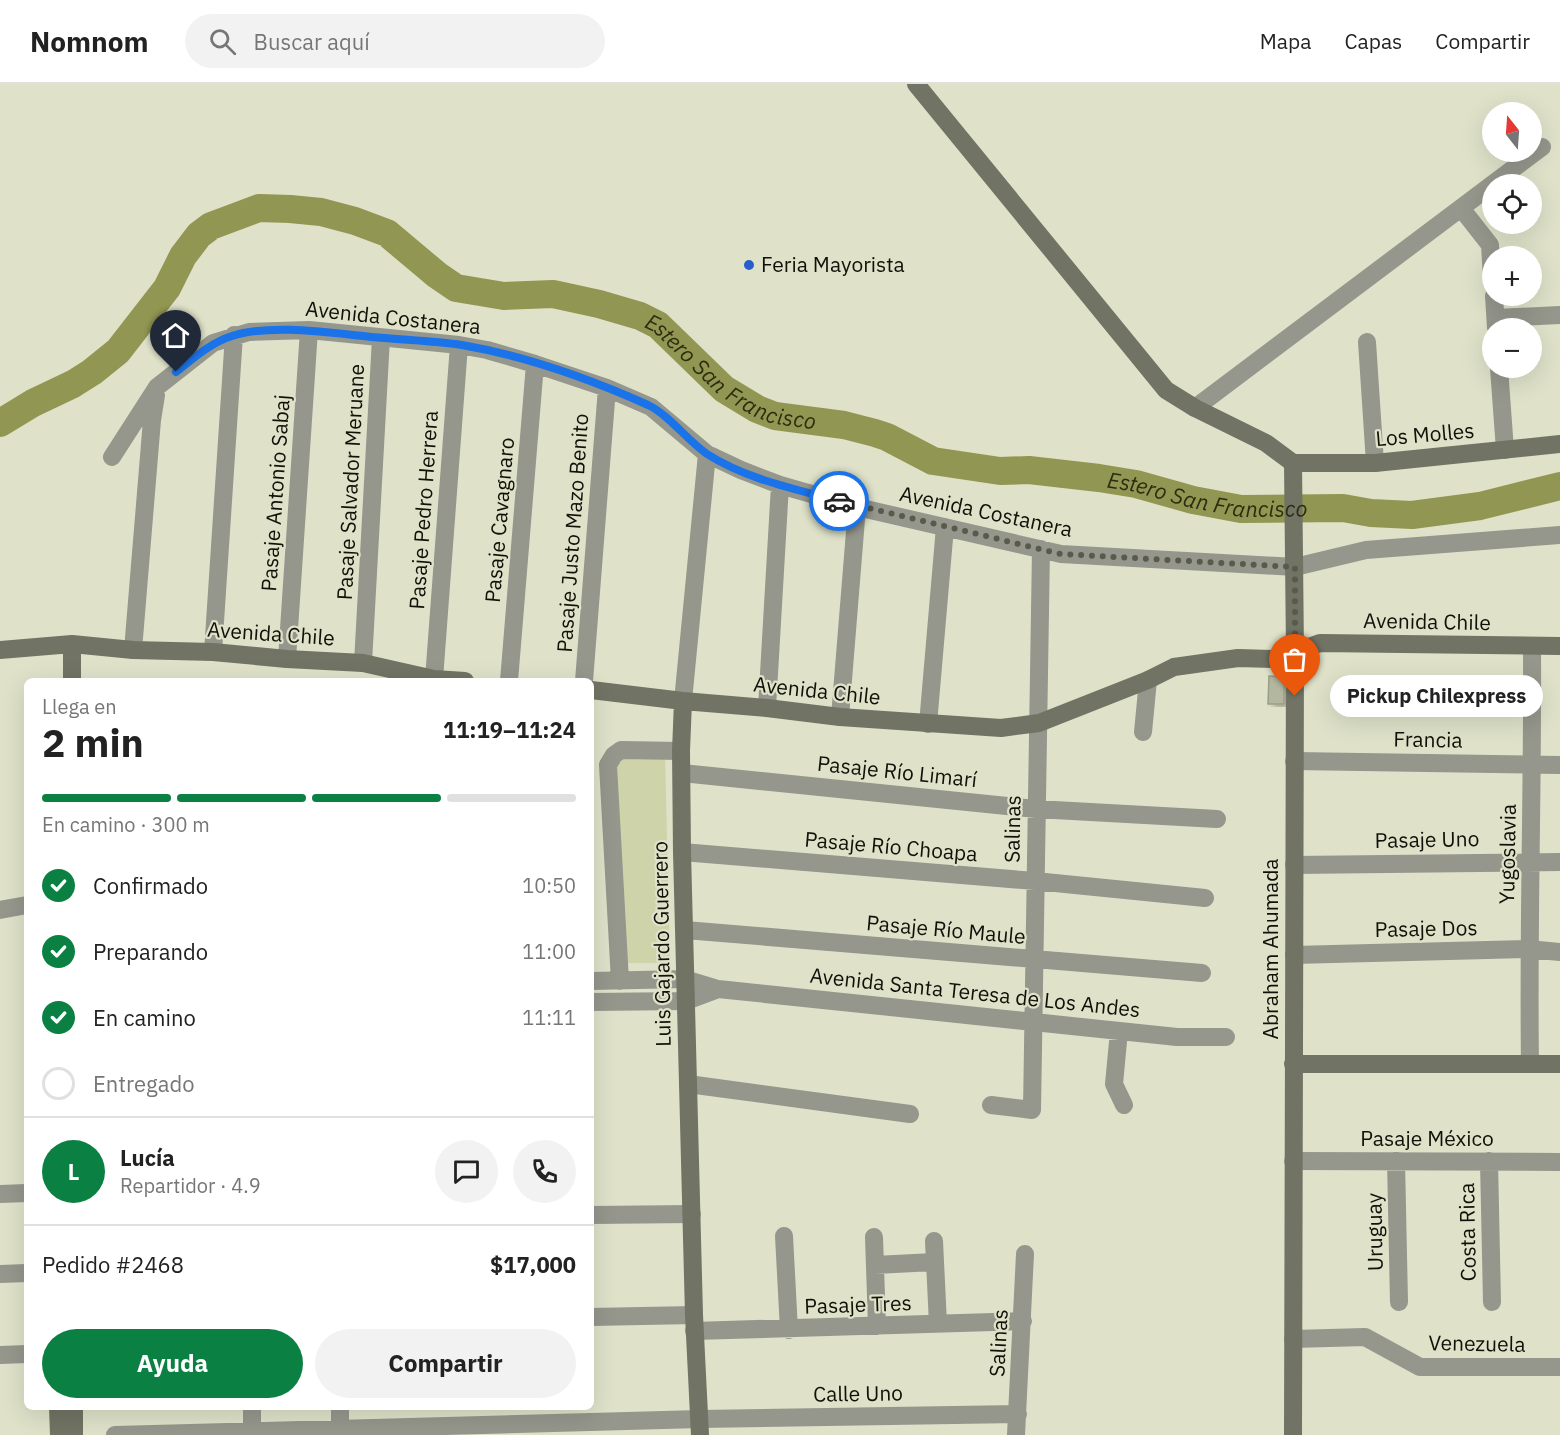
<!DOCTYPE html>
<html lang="es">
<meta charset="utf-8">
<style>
:root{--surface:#fff;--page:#f2f2f2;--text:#222;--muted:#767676;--line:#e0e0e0;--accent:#0b8043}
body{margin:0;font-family:"IBM Plex Sans",sans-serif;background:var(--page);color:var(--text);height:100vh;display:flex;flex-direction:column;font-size:22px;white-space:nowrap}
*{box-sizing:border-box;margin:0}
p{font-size:20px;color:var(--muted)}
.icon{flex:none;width:33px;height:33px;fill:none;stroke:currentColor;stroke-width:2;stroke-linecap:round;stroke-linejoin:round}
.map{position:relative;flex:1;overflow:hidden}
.side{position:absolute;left:24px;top:594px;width:570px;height:732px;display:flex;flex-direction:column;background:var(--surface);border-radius:9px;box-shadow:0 6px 24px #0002}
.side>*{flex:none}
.needle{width:39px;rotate:343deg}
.controls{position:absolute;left:1482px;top:18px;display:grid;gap:12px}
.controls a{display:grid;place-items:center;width:60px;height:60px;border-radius:50%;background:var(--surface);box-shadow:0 6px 24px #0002;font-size:30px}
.pin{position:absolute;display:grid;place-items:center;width:51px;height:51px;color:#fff;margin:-62px -26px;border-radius:50% 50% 50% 0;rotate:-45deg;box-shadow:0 0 6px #0007}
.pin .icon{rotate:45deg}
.courier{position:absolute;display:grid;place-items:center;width:60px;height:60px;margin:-30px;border:4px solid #1a73e8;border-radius:50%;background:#fff;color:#222;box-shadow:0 2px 8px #0007}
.bubble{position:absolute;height:42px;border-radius:21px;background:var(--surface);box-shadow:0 6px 24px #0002;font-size:20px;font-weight:700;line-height:42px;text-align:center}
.summary em{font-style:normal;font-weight:700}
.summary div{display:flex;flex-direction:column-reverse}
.summary{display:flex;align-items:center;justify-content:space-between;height:102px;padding:0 18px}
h1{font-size:39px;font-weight:700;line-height:45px}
.bar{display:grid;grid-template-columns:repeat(4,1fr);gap:9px 6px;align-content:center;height:72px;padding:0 18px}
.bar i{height:8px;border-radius:4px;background:var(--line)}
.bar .current{background:var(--accent)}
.bar p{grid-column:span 4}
.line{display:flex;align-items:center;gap:15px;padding:0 18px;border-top:2px solid var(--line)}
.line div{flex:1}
.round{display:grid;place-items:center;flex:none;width:63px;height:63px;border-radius:32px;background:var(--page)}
ol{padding:0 18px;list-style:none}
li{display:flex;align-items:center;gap:18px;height:66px}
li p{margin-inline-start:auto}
li .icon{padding:6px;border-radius:50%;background:var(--accent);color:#fff;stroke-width:4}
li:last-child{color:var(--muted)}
li i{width:33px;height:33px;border:3px solid var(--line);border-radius:50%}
.primary-button{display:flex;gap:12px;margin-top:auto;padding:12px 18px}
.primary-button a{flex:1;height:69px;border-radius:36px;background:var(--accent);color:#fff;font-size:24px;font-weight:700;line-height:69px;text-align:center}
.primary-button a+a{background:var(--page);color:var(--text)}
header{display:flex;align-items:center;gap:36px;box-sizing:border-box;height:84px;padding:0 30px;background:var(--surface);border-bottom:2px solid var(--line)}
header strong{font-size:28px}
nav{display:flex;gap:33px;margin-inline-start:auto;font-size:21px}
.search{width:420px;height:54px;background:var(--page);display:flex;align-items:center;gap:15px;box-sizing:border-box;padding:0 21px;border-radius:33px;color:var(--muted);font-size:22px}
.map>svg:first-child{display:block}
.green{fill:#cfd3aa}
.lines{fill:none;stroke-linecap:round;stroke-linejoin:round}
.river{stroke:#919652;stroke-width:28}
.building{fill:#b4b79f;stroke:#9b9d86;stroke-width:1.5;filter:url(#shadow)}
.street{stroke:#95968c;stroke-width:18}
.secondary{stroke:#717364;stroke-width:18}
.done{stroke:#585a4c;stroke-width:6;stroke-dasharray:0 10.8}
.route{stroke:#1a73e8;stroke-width:8}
.poi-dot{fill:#275ecb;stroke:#dfe2c9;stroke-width:2}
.labels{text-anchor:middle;stroke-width:4.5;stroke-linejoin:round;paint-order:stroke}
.poi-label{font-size:21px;fill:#101108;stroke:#dfe2c9;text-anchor:start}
.street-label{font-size:21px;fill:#101108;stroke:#dfe2c9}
.water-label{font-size:22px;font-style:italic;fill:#2c2d0f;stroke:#dfe2c9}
</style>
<header>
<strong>Nomnom</strong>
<div class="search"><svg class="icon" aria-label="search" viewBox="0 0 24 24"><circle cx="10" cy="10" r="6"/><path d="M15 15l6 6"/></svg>Buscar aquí</div>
<nav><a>Mapa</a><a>Capas</a><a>Compartir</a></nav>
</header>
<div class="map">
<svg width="1560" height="1351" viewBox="0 0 1560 1351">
<defs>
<filter id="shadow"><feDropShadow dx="6" dy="3.5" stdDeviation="3" flood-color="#0004"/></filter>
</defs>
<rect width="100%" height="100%" fill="#dfe2c9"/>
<path class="green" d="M665,669L670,879H625L612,678L624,670Z"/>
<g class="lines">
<path class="river" id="s1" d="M0,339L33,319L73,300L92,288L118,267L167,204L183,172L199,151L211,142L259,124L290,125L321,128L355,137L387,149L437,191L456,204L504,212L553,210L599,220L640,232L658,241L724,305L757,325L775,332L844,341L875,349L887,353L933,377L1000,387L1029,386L1099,394L1136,400L1193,416L1241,425L1343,424L1371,429L1412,431L1480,422L1560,402"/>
</g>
<path class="building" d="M1269,592L1284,593V620H1268Z"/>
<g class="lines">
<path class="street" d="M1461,124L1490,161L1492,195
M1494,212L1496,244
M1496,234L1560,231
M1367,258L1375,379
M1499,284L1505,366
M1195,324L1542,63
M112,373L157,303L213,259L249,248L309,246L459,261L487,266L535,280L607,304L651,323L707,370L741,386L780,401L857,423L1061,470L1295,483L1366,466L1560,451
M133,566L152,336L156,311
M213,568L234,251
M287,575L309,246
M363,579L381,254
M434,595L459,261
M509,597L535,280
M584,597L607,304
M683,617L707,370
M767,624L780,401
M840,633L857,423
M928,640L945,443
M1143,648L1148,596
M1294,677L1560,681
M682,689L1036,725L1217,735
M682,768L1035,797L1205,814
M1294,781L1560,778
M0,826L27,821
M685,846L1202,889
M1294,871L1528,865L1560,868
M591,897L685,895L718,905L1177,953H1226
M620,897L608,681L614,671L621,666L681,667
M591,918L686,917L718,905
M1119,947L1114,1000L1124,1021
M1530,980C1528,840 1533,701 1532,562
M688,1000L910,1030
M991,1021L1032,1026L1041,465
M1293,1077L1560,1078
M1396,1077L1399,1218
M1489,1077L1492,1218
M0,1110L27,1109
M591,1131L692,1130
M784,1152L789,1246
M874,1153L877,1242
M934,1157L938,1240
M875,1181L934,1178
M0,1190L27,1189
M591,1233L694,1231
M694,1247L1023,1237
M1293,1255L1365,1253L1420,1283H1560
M0,1271L27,1270
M252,1323V1346
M340,1323V1343
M115,1351L700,1335L1018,1330
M1016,1351L1025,1170"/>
<path class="secondary" d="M916,0L1166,306L1195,324L1266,359L1293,379
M1293,379H1375L1560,360
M0,566L72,560L133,566L213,568L287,575L363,579L434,595L465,597
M72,597V560
M591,606L683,617L767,624L840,633L1001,644L1039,639L1148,596L1174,583L1238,574L1276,575L1320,559L1560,562
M683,617L681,667L682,768L694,1231L700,1351
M1293,980H1560
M58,1323L59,1351
M74,1351V1323
M1293,1351L1295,568L1293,379"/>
</g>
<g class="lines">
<path class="done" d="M839,417L1061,470L1295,483V612"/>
<path class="route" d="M176,288C194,274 210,259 232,252C269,240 325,248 363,252C396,256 430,256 462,261C525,272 590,295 648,321C669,331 687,356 707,370C746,395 795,405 839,417"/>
</g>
<circle class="poi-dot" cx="749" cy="181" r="6"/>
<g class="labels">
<g class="poi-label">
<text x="761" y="188">Feria Mayorista</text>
</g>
<g class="street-label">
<text transform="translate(393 234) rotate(6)" y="7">Avenida Costanera</text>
<text transform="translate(1425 351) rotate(-5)" y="7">Los Molles</text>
<text transform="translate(351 398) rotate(-87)" y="7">Pasaje Salvador Meruane</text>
<text transform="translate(276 409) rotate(-86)" y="7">Pasaje Antonio Sabaj</text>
<text transform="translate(424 426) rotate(-86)" y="7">Pasaje Pedro Herrera</text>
<text transform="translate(986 428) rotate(12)" y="7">Avenida Costanera</text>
<text transform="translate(500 436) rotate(-85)" y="7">Pasaje Cavagnaro</text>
<text transform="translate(573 449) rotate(-86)" y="7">Pasaje Justo Mazo Benito</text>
<text transform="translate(1427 538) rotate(1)" y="7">Avenida Chile</text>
<text transform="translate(271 550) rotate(4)" y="7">Avenida Chile</text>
<text transform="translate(817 607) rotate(6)" y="7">Avenida Chile</text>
<text transform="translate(1428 656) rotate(1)" y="7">Francia</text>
<text transform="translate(897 688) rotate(6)" y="7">Pasaje Río Limarí</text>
<text transform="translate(1013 745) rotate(-89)" y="7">Salinas</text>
<text transform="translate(1427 756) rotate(-1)" y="7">Pasaje Uno</text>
<text transform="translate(891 763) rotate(5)" y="7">Pasaje Río Choapa</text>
<text transform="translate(1508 770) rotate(-89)" y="7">Yugoslavia</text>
<text transform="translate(1426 845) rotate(-1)" y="7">Pasaje Dos</text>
<text transform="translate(946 846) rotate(5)" y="7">Pasaje Río Maule</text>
<text transform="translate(662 860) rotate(-91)" y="7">Luis Gajardo Guerrero</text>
<text transform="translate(1271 865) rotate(-90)" y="7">Abraham Ahumada</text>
<text transform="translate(975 909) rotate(6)" y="7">Avenida Santa Teresa de Los Andes</text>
<text x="1427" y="1062">Pasaje México</text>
<text transform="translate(1375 1148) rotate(-91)" y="7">Uruguay</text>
<text transform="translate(1468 1148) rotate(-91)" y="7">Costa Rica</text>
<text transform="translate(858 1221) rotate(-2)" y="7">Pasaje Tres</text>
<text transform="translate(999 1259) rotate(-87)" y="7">Salinas</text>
<text transform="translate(1477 1260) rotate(1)" y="7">Venezuela</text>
<text transform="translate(858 1310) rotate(-1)" y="7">Calle Uno</text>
</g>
<g class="water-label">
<text dy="8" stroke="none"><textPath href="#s1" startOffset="864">Estero San Francisco</textPath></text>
<text dy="8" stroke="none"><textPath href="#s1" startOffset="1368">Estero San Francisco</textPath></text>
</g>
</g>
</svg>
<div class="controls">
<a><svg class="needle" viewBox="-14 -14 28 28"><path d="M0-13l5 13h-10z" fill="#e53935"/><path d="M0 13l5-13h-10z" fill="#767676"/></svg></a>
<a><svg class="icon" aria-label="locate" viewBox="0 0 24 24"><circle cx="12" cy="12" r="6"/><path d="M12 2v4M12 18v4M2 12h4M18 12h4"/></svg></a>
<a>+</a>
<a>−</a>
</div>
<div class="pin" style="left:1295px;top:612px;background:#ea580c"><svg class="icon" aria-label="bag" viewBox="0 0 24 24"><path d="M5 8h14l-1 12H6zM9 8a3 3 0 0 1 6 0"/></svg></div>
<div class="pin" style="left:176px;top:288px;background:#1f2937"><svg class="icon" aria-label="home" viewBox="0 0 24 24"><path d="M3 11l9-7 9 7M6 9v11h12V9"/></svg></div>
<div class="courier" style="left:839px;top:417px"><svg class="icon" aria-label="car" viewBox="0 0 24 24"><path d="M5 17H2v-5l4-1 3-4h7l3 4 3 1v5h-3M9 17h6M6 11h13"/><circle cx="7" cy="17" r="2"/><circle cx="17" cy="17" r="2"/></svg></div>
<div class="bubble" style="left:1330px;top:591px;width:213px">Pickup Chilexpress</div>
<section class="side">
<div class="summary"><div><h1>2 min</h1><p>Llega en</p></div><em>11:19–11:24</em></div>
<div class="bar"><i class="current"></i><i class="current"></i><i class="current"></i><i></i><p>En camino · 300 m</p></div>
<ol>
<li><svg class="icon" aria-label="check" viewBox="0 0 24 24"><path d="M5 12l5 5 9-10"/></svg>Confirmado<p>10:50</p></li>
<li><svg class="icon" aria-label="check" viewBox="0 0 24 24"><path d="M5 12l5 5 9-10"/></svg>Preparando<p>11:00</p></li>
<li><svg class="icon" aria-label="check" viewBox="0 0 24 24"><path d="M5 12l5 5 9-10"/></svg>En camino<p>11:11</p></li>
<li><i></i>Entregado</li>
</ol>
<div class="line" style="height:108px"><b class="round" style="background:var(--accent);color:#fff">L</b><div><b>Lucía</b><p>Repartidor · 4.9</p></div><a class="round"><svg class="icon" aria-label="chat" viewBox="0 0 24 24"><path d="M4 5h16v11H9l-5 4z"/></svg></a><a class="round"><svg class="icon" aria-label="phone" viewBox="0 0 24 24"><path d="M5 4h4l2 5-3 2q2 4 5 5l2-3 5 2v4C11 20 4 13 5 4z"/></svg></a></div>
<div class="line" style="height:78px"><div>Pedido #2468</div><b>$17,000</b></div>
<div class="primary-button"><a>Ayuda</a><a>Compartir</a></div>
</section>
</div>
